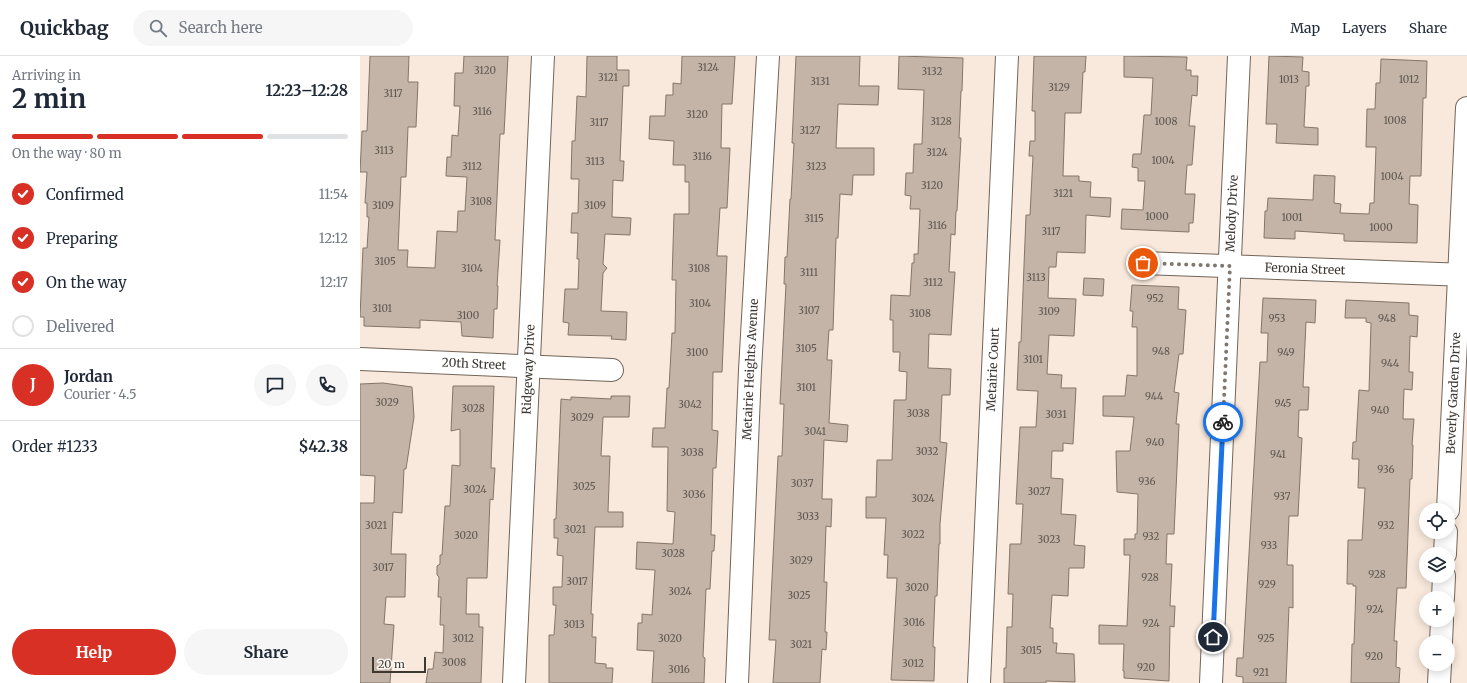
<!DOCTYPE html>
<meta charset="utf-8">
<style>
:root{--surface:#fff;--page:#f6f6f7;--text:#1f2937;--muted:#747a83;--line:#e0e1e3;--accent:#d93025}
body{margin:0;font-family:Merriweather,serif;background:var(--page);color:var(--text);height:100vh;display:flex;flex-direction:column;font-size:15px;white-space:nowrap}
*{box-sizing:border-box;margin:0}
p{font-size:13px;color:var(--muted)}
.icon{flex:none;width:22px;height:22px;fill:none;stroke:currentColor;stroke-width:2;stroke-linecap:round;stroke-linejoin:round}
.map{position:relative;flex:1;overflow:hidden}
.panel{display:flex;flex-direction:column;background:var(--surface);width:360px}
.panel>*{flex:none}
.fabs{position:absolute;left:1059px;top:447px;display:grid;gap:8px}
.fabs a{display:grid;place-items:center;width:36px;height:36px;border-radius:50%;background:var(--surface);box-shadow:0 2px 10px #0003;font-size:20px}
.scale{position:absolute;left:12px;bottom:10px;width:54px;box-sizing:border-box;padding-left:4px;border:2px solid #3e3833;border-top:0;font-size:11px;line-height:14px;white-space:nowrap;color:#3e3833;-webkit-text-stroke:3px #fef8f3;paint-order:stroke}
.pin{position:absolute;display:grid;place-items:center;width:34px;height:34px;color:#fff;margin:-17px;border:2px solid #fff;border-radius:50%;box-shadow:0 1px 4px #0007}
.courier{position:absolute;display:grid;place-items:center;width:40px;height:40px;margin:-20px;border:3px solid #1a73e8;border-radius:50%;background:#fff;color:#222;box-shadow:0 1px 5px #0007}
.overview em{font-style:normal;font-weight:700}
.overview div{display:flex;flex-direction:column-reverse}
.overview{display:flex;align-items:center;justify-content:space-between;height:68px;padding:0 12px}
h1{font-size:26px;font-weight:700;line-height:30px}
.bar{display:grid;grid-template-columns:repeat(4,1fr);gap:6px 4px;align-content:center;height:48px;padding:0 12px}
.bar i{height:5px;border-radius:3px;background:var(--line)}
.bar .on{background:var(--accent)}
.bar p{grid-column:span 4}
.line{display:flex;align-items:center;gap:10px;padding:0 12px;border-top:1px solid var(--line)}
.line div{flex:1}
.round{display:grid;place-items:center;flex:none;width:42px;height:42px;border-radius:21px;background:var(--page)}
ol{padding:0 12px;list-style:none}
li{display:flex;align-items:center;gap:12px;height:44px}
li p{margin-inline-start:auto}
li .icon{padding:4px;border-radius:50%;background:var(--accent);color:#fff;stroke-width:4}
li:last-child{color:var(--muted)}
li i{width:22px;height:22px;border:2px solid var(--line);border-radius:50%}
.cta{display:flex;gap:8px;margin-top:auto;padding:8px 12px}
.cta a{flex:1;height:46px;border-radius:24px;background:var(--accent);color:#fff;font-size:16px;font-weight:700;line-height:46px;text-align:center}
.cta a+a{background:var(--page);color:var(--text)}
header{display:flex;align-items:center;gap:24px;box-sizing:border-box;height:56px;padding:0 20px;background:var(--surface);border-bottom:1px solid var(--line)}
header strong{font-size:19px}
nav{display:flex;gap:22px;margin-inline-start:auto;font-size:14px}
.search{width:280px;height:36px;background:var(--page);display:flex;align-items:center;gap:10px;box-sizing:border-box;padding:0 14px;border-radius:22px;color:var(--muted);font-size:15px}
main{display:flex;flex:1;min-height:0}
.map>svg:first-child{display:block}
.building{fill:#c3b4a7;stroke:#837569}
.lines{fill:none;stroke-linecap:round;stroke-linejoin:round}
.minor-casing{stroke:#726559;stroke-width:24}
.minor{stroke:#fff;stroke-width:22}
.done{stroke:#7f766e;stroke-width:4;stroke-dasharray:0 7.2}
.route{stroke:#1a73e8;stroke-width:5}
.labels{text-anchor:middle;stroke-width:3;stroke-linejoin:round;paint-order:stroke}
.number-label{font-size:10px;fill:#5f5750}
.street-label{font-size:12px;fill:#3e3833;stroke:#fef8f3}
</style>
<header>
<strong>Quickbag</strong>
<div class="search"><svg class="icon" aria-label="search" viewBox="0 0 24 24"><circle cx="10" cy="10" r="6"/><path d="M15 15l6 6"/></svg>Search here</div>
<nav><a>Map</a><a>Layers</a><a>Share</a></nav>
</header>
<main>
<section class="panel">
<div class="overview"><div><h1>2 min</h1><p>Arriving in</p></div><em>12:23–12:28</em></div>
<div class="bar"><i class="on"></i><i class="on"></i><i class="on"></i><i></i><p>On the way · 80 m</p></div>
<ol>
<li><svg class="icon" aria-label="check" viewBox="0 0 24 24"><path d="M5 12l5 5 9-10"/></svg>Confirmed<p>11:54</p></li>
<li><svg class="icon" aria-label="check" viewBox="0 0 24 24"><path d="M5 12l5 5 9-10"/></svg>Preparing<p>12:12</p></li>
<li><svg class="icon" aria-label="check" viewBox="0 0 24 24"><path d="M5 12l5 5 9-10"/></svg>On the way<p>12:17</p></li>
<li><i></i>Delivered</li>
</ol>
<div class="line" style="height:72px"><b class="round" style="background:var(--accent);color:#fff">J</b><div><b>Jordan</b><p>Courier · 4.5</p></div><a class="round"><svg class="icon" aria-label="chat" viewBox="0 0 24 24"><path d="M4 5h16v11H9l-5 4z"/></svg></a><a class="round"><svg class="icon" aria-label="phone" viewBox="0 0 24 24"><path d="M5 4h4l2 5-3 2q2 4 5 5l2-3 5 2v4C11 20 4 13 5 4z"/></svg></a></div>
<div class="line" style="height:52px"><div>Order #1233</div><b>$42.38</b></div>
<div class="cta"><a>Help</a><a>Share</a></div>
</section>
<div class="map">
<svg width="1107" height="627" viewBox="0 0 1107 627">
<rect width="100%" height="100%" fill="#f9e9dc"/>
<path class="building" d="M10,0H49L48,26H58L56,71H48L46,121H41L38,194H48L47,211L75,212L77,175L97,176L98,155H105L107,121L86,120L87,101H91L92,79L98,80L100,50H94L95,17H103L104,0H148L144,78H140L135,184H140L137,230H138L137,253H134L133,282L102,280L101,266L60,264V272L4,270V261H0L3,192H7L9,161H7V147H5L7,116H0L2,75H7Z
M227,0H257V14H269V30H263L260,105H264L263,125L253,124L252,161L271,162L270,179L245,178L243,208L247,212L243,217L241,255L267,256L266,284L251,283L252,280L208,279L209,267L203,266L205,233H218L219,203H217L218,177H211L212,157H218L219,123H211L212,85H215L217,40L226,41Z
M322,0H375L372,48H362L361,92H370L367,152H360L357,200H367L362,316H353L352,374L358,375L356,412H353L351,479H355L354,495H352L350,533H346L343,601L345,602L344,627H292L294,595L277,594L278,567H282V558L292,559L295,514L276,513L277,486L313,488L315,456L307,455L308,391H292L293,372H305L307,332H309L312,277H315L316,224H312L314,158H329V126H325V109H313L314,85L289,83L290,60H305L306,39H313V27L321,28Z
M436,0H500L499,30H519L518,49L478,48L476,92H514V119H493L492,139L480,138L478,182H476L473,274H469L467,304H472L469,367L488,369L487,386L464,384L462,443H472L471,471L466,470L464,526H467L465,576H467L466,594L462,593L460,627H413L416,584H409L418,400H422L424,348H420L426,228H424L425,201H427L430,143H431L434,87H432Z
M539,0L603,2L602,35H601L599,82H601L597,155H596L595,179L591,178L589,216H595L591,279L569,278L568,312L591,313L590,339H582L580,386L587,387L580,468V488H579L577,540H575L573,591H575L574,625L531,624L537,522H527L528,499H524L526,462H506V441H516L517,404H532L534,344H546L547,316L539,315L540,296H533V264H530L531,239L550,240L552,207H554V198H558L560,153H550L551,140L545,139L546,117H553L554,88H562L564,34L538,33Z
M674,0H726L725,16H723L721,57H705L703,120H719V125L731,126L730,141L751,142L750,161L726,159L725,197L697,196L696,211H689L688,242L716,243L714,280L689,279L687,318L702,319L701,332H716L713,388L703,387V395H692L691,422L703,423L701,458L716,459L714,489L725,490L724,512H709L708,540L692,539L690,572H693V587H697L696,597L714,598L715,626L686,625V627H644V612H646L647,571H652L653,538H648L650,488H661L663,448H656L660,371H676L678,335L657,334L659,286H661L666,159H670L673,100H669L670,85H675V55H672Z
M764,0L827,1L826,14H831V20H838L837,40L832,39L829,70H835L832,109H827L825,138H835L833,167H829V176L761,173L762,153L783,154L785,125H778V112L772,111L773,98H781L784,59H791L793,22L764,21Z
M909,0L943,1L942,15L949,16V30H946L944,71L958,72V89L916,87L917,68H906Z
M1021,3L1067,5L1066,42H1063L1061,120H1050L1049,148L1058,149L1057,187L984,185V178L935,175V183L904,182L905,155H907L908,142L953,144L954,119L975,120L974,147L981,148L980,157L1009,158L1010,147H1014L1016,91H1006L1007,53H1015L1016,27H1020Z
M724,222L744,223L743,240L723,239Z
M772,229L819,231L818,253L826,254L823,298H819L814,336L819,337L816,368H819L814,478H807L806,508H812L810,550H815L814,571L810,570L809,625L764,622V615H763L764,588H739V569L767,570L770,499H764V483H775V478H777L778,438L757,436L756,395H770L774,361L743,360V340H765L767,319L777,320V271H772L773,255H770Z
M903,242L956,244L955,267L946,266L943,331H949L948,354H939L938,381L942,382L938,460H929L927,509H933V552L929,551L926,627H883V621L876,620L877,602H883L900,306H907L908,277H901Z
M986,244L1049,247V259L1058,260L1057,281L1050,280L1049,316H1053L1052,334L1044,333L1043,363H1054L1052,389H1053L1052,423H1050L1046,532H1037L1034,585H1037L1036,611L1040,612L1039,627H991L992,588H994L996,530H993V528H987L988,484H1002L1005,432H998L999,403H992L993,386H996L999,334L1009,335L1011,267L1006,266V262H985Z
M23,327L52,331L54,361L46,413H44L42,457L33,456L31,498H46L45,541H26L24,568L34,569L30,627H0V447H14L15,420L0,419V328Z
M93,330H134L131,412H135L133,444L130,443L127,522H107L106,558H119V571H123L121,627H66L68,613H73L75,596L83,597L84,569H80L81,541H78L79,521L77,519V510L80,508V499H82L85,450H90L92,409L100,410V373L91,375Z
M251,340H270L269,361H243L241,400H250L248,456H263V471H235L231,558H233L232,581H236L235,607L246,608V612H253L252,627H189V579H194L196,549H193V531H202L203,500L197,499L198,482H194V463H196L201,343L211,344V341L251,343Z"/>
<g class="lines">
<g class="minor-casing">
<g id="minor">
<path id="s1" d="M783,207L1107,219"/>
<path id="s2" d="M0,303L252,314"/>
<path id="s3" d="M1088,454L1107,52"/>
<path d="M1085,498L1086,476"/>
<path d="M1083,542L1084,520"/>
<path d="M1081,586L1082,564"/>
<path id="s4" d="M154,627L183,0"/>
<path id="s5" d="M377,627L390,314L408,0"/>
<path id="s6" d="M619,627L647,0"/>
<path id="s7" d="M851,627L879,0"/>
<path d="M1079,627L1080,608"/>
</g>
</g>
<use href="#minor" class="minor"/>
</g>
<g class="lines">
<path class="done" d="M783,207L870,210L863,366"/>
<path class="route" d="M853,581L863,366"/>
</g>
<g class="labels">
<g class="number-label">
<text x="348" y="15">3124</text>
<text x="125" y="18">3120</text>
<text x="572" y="19">3132</text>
<text x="248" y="25">3121</text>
<text x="929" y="27">1013</text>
<text x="1049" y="27">1012</text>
<text x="460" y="29">3131</text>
<text x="699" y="35">3129</text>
<text x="33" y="41">3117</text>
<text x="122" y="59">3116</text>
<text x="337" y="62">3120</text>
<text x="1035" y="68">1008</text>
<text x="581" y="69">3128</text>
<text x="806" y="69">1008</text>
<text x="239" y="70">3117</text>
<text x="450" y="78">3127</text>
<text x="24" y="98">3113</text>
<text x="577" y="100">3124</text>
<text x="342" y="104">3116</text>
<text x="803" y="108">1004</text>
<text x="235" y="109">3113</text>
<text x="112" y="114">3112</text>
<text x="456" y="114">3123</text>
<text x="1032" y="124">1004</text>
<text x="572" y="133">3120</text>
<text x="703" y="141">3121</text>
<text x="121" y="149">3108</text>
<text x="23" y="153">3109</text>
<text x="235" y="153">3109</text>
<text x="797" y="164">1000</text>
<text x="932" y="165">1001</text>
<text x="454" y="166">3115</text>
<text x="577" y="173">3116</text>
<text x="1021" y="175">1000</text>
<text x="691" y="179">3117</text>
<text x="25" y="209">3105</text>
<text x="112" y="216">3104</text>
<text x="339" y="216">3108</text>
<text x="449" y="220">3111</text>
<text x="676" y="225">3113</text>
<text x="573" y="230">3112</text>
<text x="795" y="246">952</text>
<text x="340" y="251">3104</text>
<text x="22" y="256">3101</text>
<text x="449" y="258">3107</text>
<text x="689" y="259">3109</text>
<text x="560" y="261">3108</text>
<text x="108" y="263">3100</text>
<text x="917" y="266">953</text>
<text x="1027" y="266">948</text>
<text x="446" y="296">3105</text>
<text x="801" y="299">948</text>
<text x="337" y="300">3100</text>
<text x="926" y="300">949</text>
<text x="673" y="307">3101</text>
<text x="1030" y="311">944</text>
<text x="446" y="335">3101</text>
<text x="794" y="344">944</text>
<text x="27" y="350">3029</text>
<text x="923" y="351">945</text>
<text x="330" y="352">3042</text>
<text x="113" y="356">3028</text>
<text x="1020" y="358">940</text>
<text x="558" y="361">3038</text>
<text x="696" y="362">3031</text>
<text x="222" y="365">3029</text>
<text x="455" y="379">3041</text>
<text x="795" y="390">940</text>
<text x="567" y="399">3032</text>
<text x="332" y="400">3038</text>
<text x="918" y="402">941</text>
<text x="1026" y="417">936</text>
<text x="787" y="429">936</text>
<text x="442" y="431">3037</text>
<text x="224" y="434">3025</text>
<text x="115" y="437">3024</text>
<text x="679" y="439">3027</text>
<text x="334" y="442">3036</text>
<text x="922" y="444">937</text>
<text x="563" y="446">3024</text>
<text x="448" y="464">3033</text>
<text x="16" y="473">3021</text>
<text x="1026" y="473">932</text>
<text x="215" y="477">3021</text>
<text x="553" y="482">3022</text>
<text x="106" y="483">3020</text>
<text x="791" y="484">932</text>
<text x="689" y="487">3023</text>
<text x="909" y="493">933</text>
<text x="313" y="501">3028</text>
<text x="441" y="508">3029</text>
<text x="23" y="515">3017</text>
<text x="1017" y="522">928</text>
<text x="790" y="525">928</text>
<text x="217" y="529">3017</text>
<text x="907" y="532">929</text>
<text x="557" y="535">3020</text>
<text x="320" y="539">3024</text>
<text x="439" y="543">3025</text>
<text x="1015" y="557">924</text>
<text x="554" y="570">3016</text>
<text x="791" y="571">924</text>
<text x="214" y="572">3013</text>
<text x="103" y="586">3012</text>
<text x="310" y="586">3020</text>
<text x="906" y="586">925</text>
<text x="441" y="592">3021</text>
<text x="671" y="598">3015</text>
<text x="1014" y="604">920</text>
<text x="94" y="610">3008</text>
<text x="553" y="611">3012</text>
<text x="786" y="615">920</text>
<text x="319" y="617">3016</text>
<text x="901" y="620">921</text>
</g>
<g class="street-label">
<text dy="4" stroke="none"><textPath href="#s7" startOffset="470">Melody Drive</textPath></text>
<text dy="4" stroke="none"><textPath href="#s1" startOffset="162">Feronia Street</textPath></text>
<text dy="4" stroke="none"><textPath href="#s2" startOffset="114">20th Street</textPath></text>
<text dy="4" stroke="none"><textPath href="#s5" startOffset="314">Metairie Heights Avenue</textPath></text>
<text dy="4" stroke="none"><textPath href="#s4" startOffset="314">Ridgeway Drive</textPath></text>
<text dy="4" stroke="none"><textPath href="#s6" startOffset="314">Metairie Court</textPath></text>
<text dy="4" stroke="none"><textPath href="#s3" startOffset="117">Beverly Garden Drive</textPath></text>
</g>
</g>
</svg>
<div class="fabs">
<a><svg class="icon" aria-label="locate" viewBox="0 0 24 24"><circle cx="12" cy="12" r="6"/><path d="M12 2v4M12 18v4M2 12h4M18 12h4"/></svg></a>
<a><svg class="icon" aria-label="layers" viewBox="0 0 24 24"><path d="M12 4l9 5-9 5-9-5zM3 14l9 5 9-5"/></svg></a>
<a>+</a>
<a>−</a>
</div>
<div class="scale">20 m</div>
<div class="pin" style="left:783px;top:207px;background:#ea580c"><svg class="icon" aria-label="bag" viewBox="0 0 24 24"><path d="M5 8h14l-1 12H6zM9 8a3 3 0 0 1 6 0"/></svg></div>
<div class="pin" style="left:853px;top:581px;background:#1f2937"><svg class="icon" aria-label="home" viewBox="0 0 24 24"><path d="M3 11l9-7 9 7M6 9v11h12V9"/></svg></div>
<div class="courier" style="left:863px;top:366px"><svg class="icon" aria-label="bike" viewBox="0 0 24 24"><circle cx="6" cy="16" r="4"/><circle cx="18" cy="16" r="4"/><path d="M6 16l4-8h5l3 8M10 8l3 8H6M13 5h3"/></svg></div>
</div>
</main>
